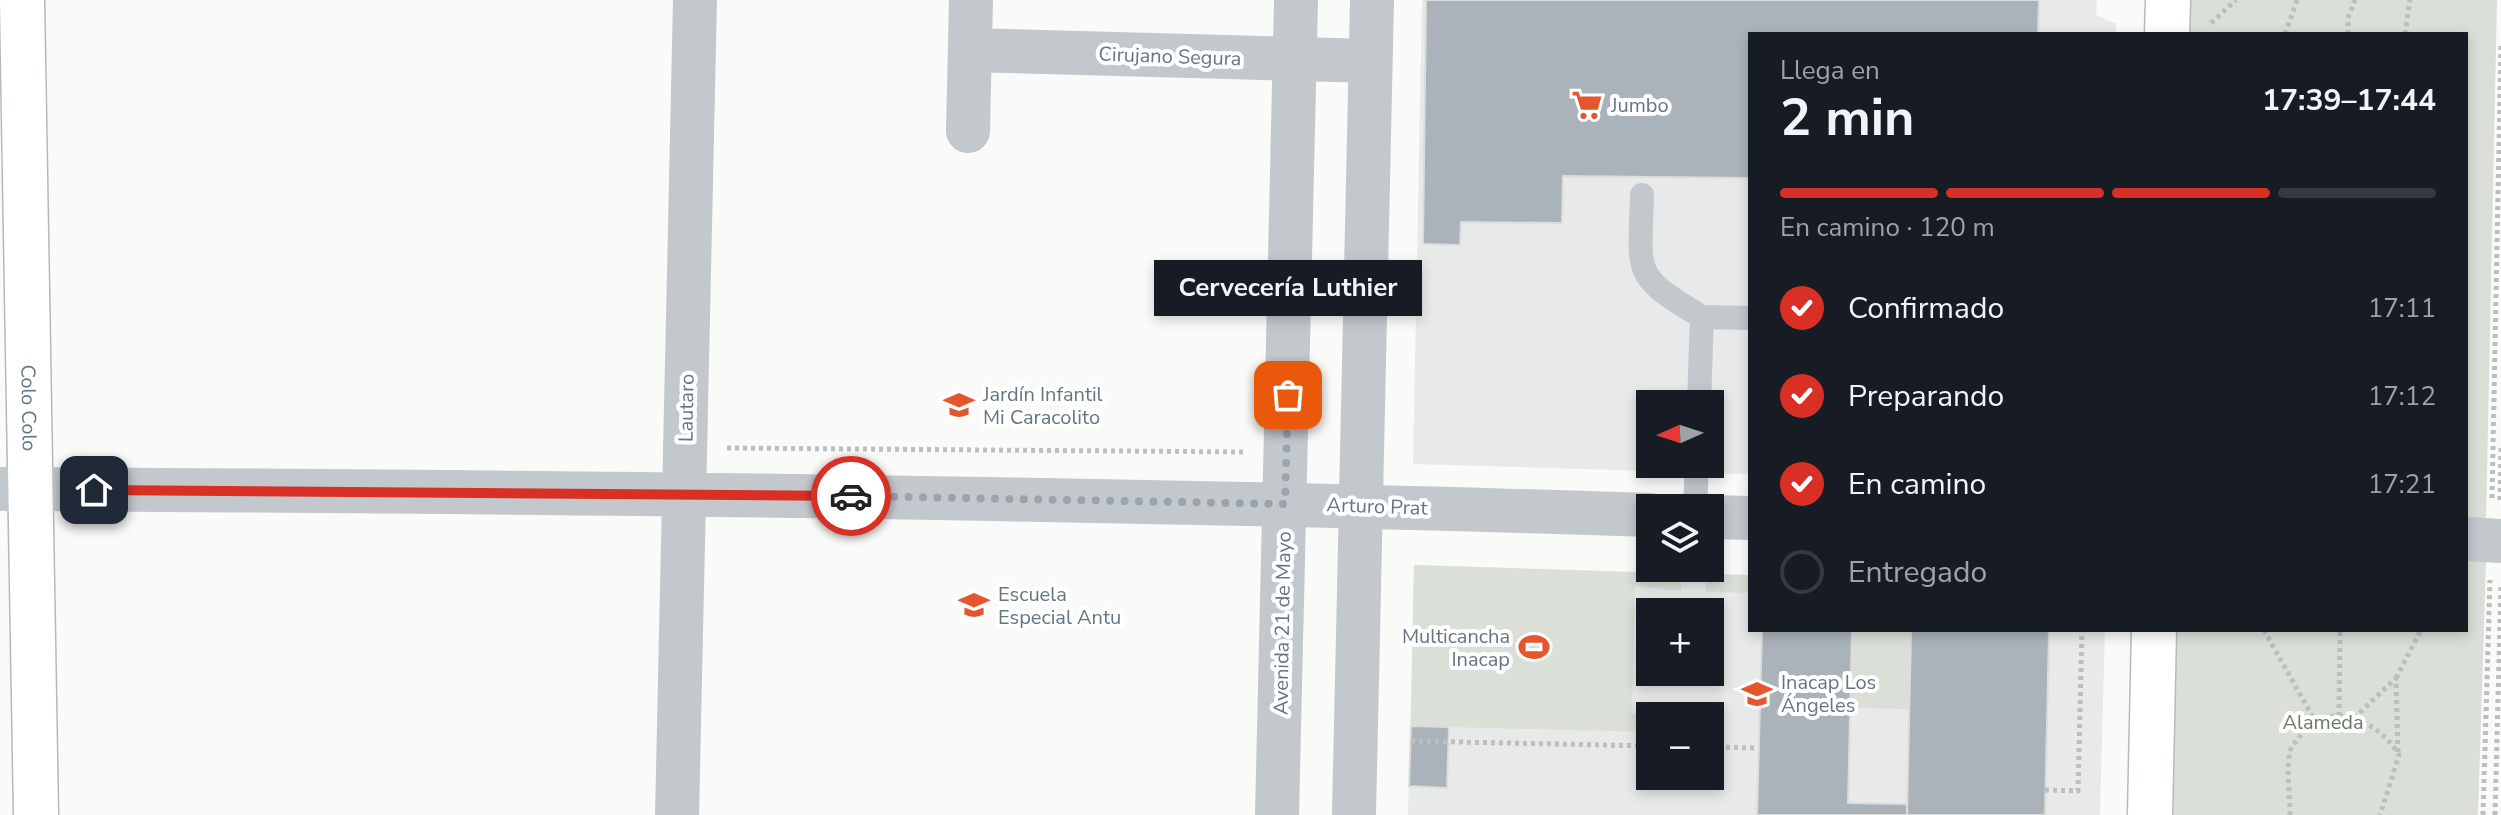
<!DOCTYPE html>
<html lang="es">
<meta charset="utf-8">
<style>
:root{--surface:#171b24;--page:#242831;--text:#f1f3f6;--muted:#9ea1a6;--line:#363941;--accent:#d93025}
body{margin:0;font-family:"Nunito Sans",sans-serif;background:var(--page);color:var(--text);height:100vh;display:flex;flex-direction:column;font-size:30px;white-space:nowrap}
*{box-sizing:border-box;margin:0}
p{font-size:26px;color:var(--muted)}
.icon{flex:none;width:44px;height:44px;fill:none;stroke:currentColor;stroke-width:2;stroke-linecap:round;stroke-linejoin:round}
.map{position:relative;flex:1;overflow:hidden}
.side{position:absolute;left:1748px;top:32px;width:720px;height:600px;display:flex;flex-direction:column;background:var(--surface);border-radius:0px;box-shadow:0 4px 12px #0003}
.side>*{flex:none}
.needle{width:52px;rotate:267deg}
.tools{position:absolute;left:1636px;top:390px;display:grid;gap:16px}
.tools a{display:grid;place-items:center;width:88px;height:88px;border-radius:0px;background:var(--surface);box-shadow:0 4px 12px #0003;font-size:40px}
.pin{position:absolute;display:grid;place-items:center;width:68px;height:68px;color:#fff;margin:-34px;border-radius:16px;box-shadow:0 4px 12px #0006}
.courier{position:absolute;display:grid;place-items:center;width:80px;height:80px;margin:-40px;border:6px solid #d93025;border-radius:50%;background:#fff;color:#222;box-shadow:0 2px 10px #0007}
.bubble{position:absolute;height:56px;border-radius:0px;background:var(--surface);box-shadow:0 4px 12px #0003;font-size:26px;font-weight:700;line-height:56px;text-align:center}
.summary em{font-style:normal;font-weight:700}
.summary div{display:flex;flex-direction:column-reverse}
.summary{display:flex;align-items:center;justify-content:space-between;height:136px;padding:0 32px}
h1{font-size:52px;font-weight:700;line-height:60px}
.bar{display:grid;grid-template-columns:repeat(4,1fr);gap:12px 8px;align-content:center;height:96px;padding:0 32px}
.bar i{height:10px;border-radius:6px;background:var(--line)}
.bar .current{background:var(--accent)}
.bar p{grid-column:span 4}
ol{padding:0 32px;list-style:none}
li{display:flex;align-items:center;gap:24px;height:88px}
li p{margin-inline-start:auto}
li .icon{padding:8px;border-radius:50%;background:var(--accent);color:#fff;stroke-width:4}
li:last-child{color:var(--muted)}
li i{width:44px;height:44px;border:4px solid var(--line);border-radius:50%}
.map>svg:first-child{display:block}
.built{fill:#e8e9e9;fill-rule:evenodd}
.green{fill:#dadfd7}
.building{fill:#aab3b9;stroke:#dcdcda;stroke-width:2}
.lines{fill:none;stroke-linecap:round;stroke-linejoin:round}
.secondary-casing{stroke:#b3babf;stroke-width:47}
.primary-casing{stroke:#b5babe;stroke-width:47}
.path{stroke:#bbbfc2;stroke-width:5;stroke-dasharray:4 4;stroke-linecap:butt}
.service{stroke:#c3c8cc;stroke-width:24}
.minor{stroke:#c3c8cc;stroke-width:44}
.tertiary{stroke:#c3c8cc;stroke-width:44}
.secondary{stroke:#fff;stroke-width:44}
.primary{stroke:#fff;stroke-width:44}
.done{stroke:#99a4ac;stroke-width:8;stroke-dasharray:0 14.4}
.route{stroke:#d93025;stroke-width:10}
.labels{text-anchor:middle;stroke-width:8;stroke-linejoin:round;paint-order:stroke}
.street-label{font-size:20px;fill:#657683;stroke:#fff}
.poi-label{font-size:20px;fill:#657683;stroke:#fff;text-anchor:start}
.park-label{font-size:20px;fill:#687a64;stroke:#fff}
</style>
<div class="map">
<svg width="2501" height="815" viewBox="0 0 2501 815">
<rect width="100%" height="100%" fill="#fafaf8"/>
<path class="built" d="M1422,0H2097L2096,15L2116,24V34H1750V474L1413,464ZM1650,404H1710V464H1650Z
M1414,565L1750,575V630H2105L2100,815H1408ZM1650,612H1710V672H1650ZM1650,716H1710V776H1650Z"/>
<path class="green" d="M2188,0H2497L2486,521L2466,520V34H2187Z
M2466,560L2486,561L2478,815H2163L2167,630H2466Z
M1414,565L1682,574L1681,591L1635,586L1632,713L1672,716H1650V732L1411,726Z
M1706,574L1750,575V593L1706,592Z
M1852,630H1911L1909,709L1851,708Z"/>
<path class="building" d="M1426,0H2039L2038,34H1750V178L1563,176L1562,223L1461,222L1460,245L1423,244Z
M1762,630H1852L1848,803L1907,804V815H1757Z
M1911,630H2049L2045,815H1907Z
M1411,726L1449,727L1447,788L1409,786Z"/>
<g class="lines">
<g class="secondary-casing">
<g id="secondary">
<path id="s1" d="M22,0L36,815"/>
</g>
</g>
<g class="primary-casing">
<path id="primary" d="M2167,34L2168,0
M2150,815L2154,630"/>
</g>
<path class="path" d="M2211,23L2236,0
M2285,34L2297,0
M2348,34V18L2355,0
M2405,34L2410,0
M727,448L1245,452
M2492,498L2501,43
M2500,500L2501,447
M2264,630L2316,723
M2396,678L2421,630
M2339,716L2340,630
M2354,718L2396,678L2398,754
M1411,741L1650,746
M1710,747L1758,748
M2045,790L2078,791L2082,630
M2290,815C2290,795 2286,770 2290,751C2292,746 2297,740 2301,735C2329,697 2380,722 2399,755L2380,815
M2483,815L2490,580
M2495,815L2501,584"/>
<path class="service" d="M1642,195C1640,274 1631,275 1702,317
M1699,404L1702,317L1750,318
M1695,508L1697,464"/>
<path class="minor" d="M970,50L1370,61
M968,131L971,0
M0,489C550,492 1100,497 1650,515
M1710,517L1750,518
M2466,539L2501,541
M677,815L695,0"/>
<path class="tertiary" d="M1277,815L1296,0
M1354,815L1372,0"/>
<use href="#secondary" class="secondary"/>
<use href="#primary" class="primary"/>
</g>
<g class="lines">
<path class="done" d="M851,496L1285,504L1288,395"/>
<path class="route" d="M94,490L851,496"/>
</g>
<defs>
<g id="supermarket-bare" transform="scale(2.4)"><path d="M-6-5.5h2.5l.6 2H6L4.5 2H-2.5L-4.4-4H-6ZM-1.5 3.2a1.3 1.3 0 1 0 .1 0ZM3 3.2a1.3 1.3 0 1 0 .1 0Z" fill="#e4572e" stroke="#fff" stroke-width="2.5" paint-order="stroke"/></g>
<g id="school-bare" transform="scale(2.4)"><path d="M0-5L7-2L0 1L-7-2ZM-4 1L0 2.5L4 1V4Q0 6-4 4Z" fill="#e4572e" stroke="#fff" stroke-width="2.5" paint-order="stroke"/></g>
<g id="stadium-bare" transform="scale(2.4)"><path d="M0-5a6.5 5 0 1 0 0 10a6.5 5 0 1 0 0-10ZM-3.5-1.8h7v3.6h-7Z" fill="#e4572e" stroke="#fff" stroke-width="2.5" paint-order="stroke"/></g>
<g id="university-bare" transform="scale(2.4)"><path d="M0-5L7-2L0 1L-7-2ZM-4 1L0 2.5L4 1V4Q0 6-4 4Z" fill="#e4572e" stroke="#fff" stroke-width="2.5" paint-order="stroke"/></g>
</defs>
<g fill-rule="evenodd">
<use href="#supermarket-bare" x="1587" y="105"/>
<use href="#school-bare" x="959" y="405"/>
<use href="#school-bare" x="974" y="605"/>
<use href="#stadium-bare" x="1534" y="647"/>
<use href="#university-bare" x="1757" y="694"/>
</g>
<g class="labels">
<g class="street-label">
<text transform="translate(1170 56) rotate(2)" y="7">Cirujano Segura</text>
<text dy="7" stroke="none"><textPath href="#s1" startOffset="408">Colo Colo</textPath></text>
<text transform="translate(686 408) rotate(-89)" y="7">Lautaro</text>
<text transform="translate(1377 506) rotate(2)" y="7">Arturo Prat</text>
<text transform="translate(1282 623) rotate(-89)" y="7">Avenida 21 de Mayo</text>
</g>
<g class="poi-label">
<text x="1611" y="112">Jumbo</text>
<text x="983" y="401">Jardín Infantil<tspan x="983" dy="23">Mi Caracolito</tspan></text>
<text x="998" y="601">Escuela<tspan x="998" dy="23">Especial Antu</tspan></text>
<text x="1510" y="643" text-anchor="end">Multicancha<tspan x="1510" dy="23">Inacap</tspan></text>
<text x="1781" y="689">Inacap Los<tspan x="1781" dy="23">Ángeles</tspan></text>
</g>
<g class="park-label">
<text x="2323" y="729">Alameda</text>
</g>
</g>
</svg>
<div class="tools">
<a><svg class="needle" viewBox="-14 -14 28 28"><path d="M0-13l5 13h-10z" fill="#e53935"/><path d="M0 13l5-13h-10z" fill="#9ea1a6"/></svg></a>
<a><svg class="icon" aria-label="layers" viewBox="0 0 24 24"><path d="M12 4l9 5-9 5-9-5zM3 14l9 5 9-5"/></svg></a>
<a>+</a>
<a>−</a>
</div>
<div class="pin" style="left:1288px;top:395px;background:#ea580c"><svg class="icon" aria-label="bag" viewBox="0 0 24 24"><path d="M5 8h14l-1 12H6zM9 8a3 3 0 0 1 6 0"/></svg></div>
<div class="pin" style="left:94px;top:490px;background:#1f2937"><svg class="icon" aria-label="home" viewBox="0 0 24 24"><path d="M3 11l9-7 9 7M6 9v11h12V9"/></svg></div>
<div class="courier" style="left:851px;top:496px"><svg class="icon" aria-label="car" viewBox="0 0 24 24"><path d="M5 17H2v-5l4-1 3-4h7l3 4 3 1v5h-3M9 17h6M6 11h13"/><circle cx="7" cy="17" r="2"/><circle cx="17" cy="17" r="2"/></svg></div>
<div class="bubble" style="left:1154px;top:260px;width:268px">Cervecería Luthier</div>
<section class="side">
<div class="summary"><div><h1>2 min</h1><p>Llega en</p></div><em>17:39–17:44</em></div>
<div class="bar"><i class="current"></i><i class="current"></i><i class="current"></i><i></i><p>En camino · 120 m</p></div>
<ol>
<li><svg class="icon" aria-label="check" viewBox="0 0 24 24"><path d="M5 12l5 5 9-10"/></svg>Confirmado<p>17:11</p></li>
<li><svg class="icon" aria-label="check" viewBox="0 0 24 24"><path d="M5 12l5 5 9-10"/></svg>Preparando<p>17:12</p></li>
<li><svg class="icon" aria-label="check" viewBox="0 0 24 24"><path d="M5 12l5 5 9-10"/></svg>En camino<p>17:21</p></li>
<li><i></i>Entregado</li>
</ol>
</section>
</div>
